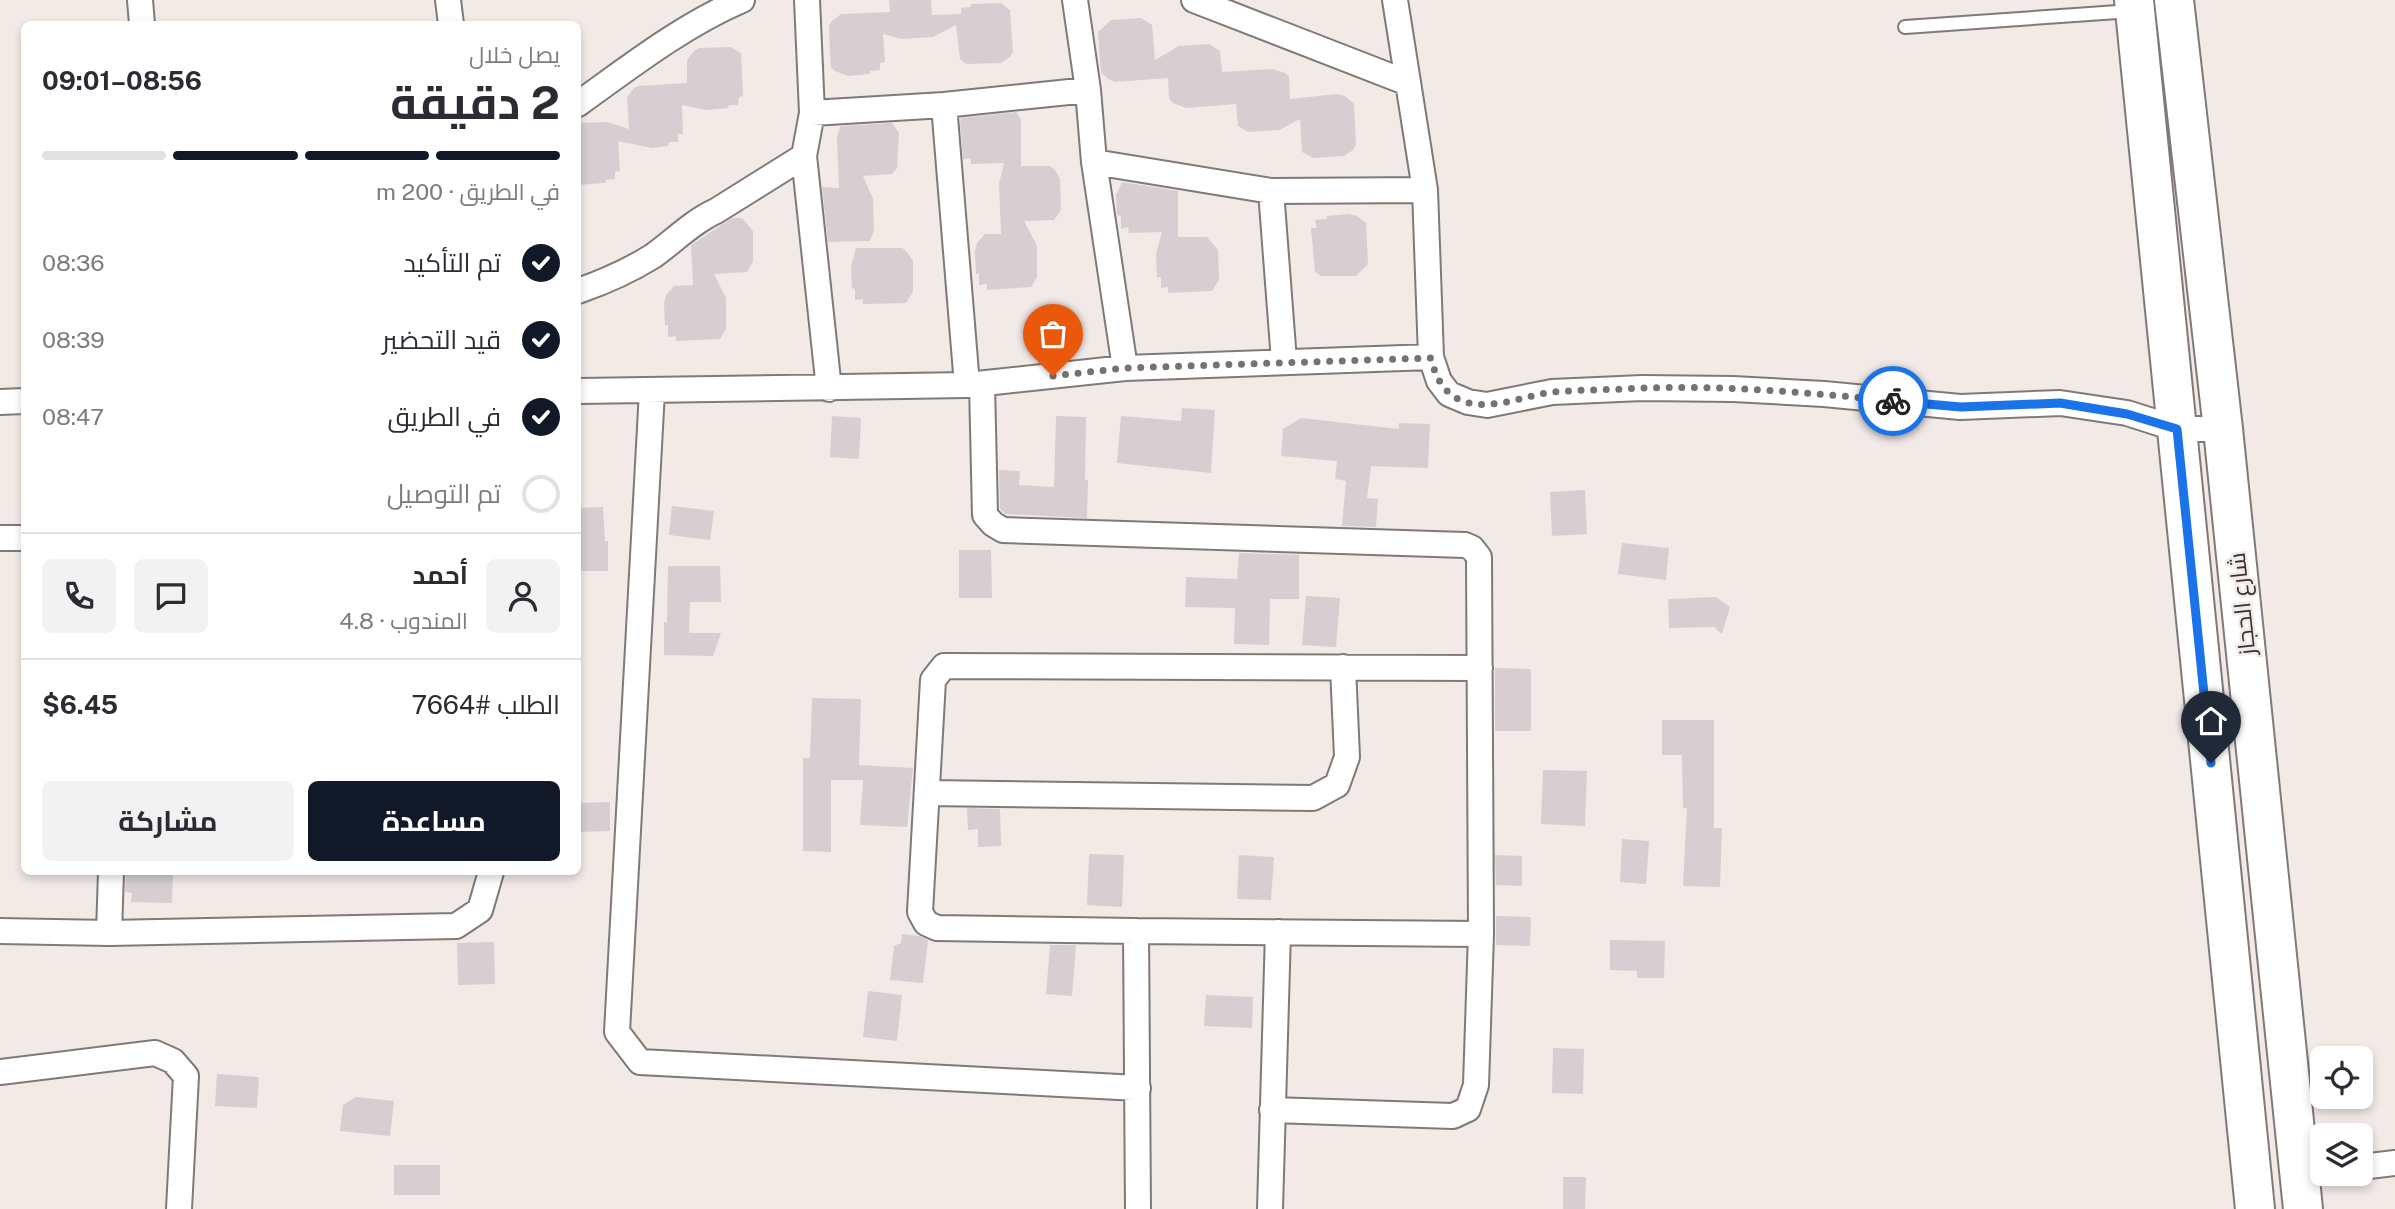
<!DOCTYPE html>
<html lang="ar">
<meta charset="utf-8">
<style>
:root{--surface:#fff;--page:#f2f2f3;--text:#2b2b33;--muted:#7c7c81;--line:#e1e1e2;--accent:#111827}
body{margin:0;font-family:"Public Sans",Cairo,sans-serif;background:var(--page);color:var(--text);direction:rtl;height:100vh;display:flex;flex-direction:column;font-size:26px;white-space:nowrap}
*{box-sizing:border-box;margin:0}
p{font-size:23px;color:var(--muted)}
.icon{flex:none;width:38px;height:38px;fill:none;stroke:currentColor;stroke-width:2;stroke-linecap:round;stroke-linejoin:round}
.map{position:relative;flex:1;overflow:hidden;direction:ltr}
.details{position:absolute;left:21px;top:21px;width:560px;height:854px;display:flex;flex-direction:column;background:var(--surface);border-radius:10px;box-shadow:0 4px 10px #0003;direction:rtl}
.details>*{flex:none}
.controls{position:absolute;left:2310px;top:1046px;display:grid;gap:14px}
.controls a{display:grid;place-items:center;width:63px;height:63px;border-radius:10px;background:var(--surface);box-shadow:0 4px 10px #0003;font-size:35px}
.pin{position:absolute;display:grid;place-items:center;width:60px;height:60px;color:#fff;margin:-72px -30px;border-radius:50% 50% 50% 0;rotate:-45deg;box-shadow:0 0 7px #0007}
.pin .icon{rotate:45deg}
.courier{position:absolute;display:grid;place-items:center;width:70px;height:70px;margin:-35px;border:5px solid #1a73e8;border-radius:50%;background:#fff;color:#222;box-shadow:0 2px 9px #0007}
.overview em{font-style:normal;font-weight:700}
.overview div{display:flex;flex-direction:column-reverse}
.overview{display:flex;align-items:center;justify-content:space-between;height:119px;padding:0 21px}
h1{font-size:46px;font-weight:700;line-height:52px}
.bar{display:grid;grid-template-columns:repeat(4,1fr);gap:10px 7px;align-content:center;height:84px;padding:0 21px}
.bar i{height:9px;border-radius:5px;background:var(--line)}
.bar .selected{background:var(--accent)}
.bar p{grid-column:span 4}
.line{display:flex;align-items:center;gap:18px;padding:0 21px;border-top:2px solid var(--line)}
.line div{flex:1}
.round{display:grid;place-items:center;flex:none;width:74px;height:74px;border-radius:10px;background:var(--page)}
ol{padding:0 21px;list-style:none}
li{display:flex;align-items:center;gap:21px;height:77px}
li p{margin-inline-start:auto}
li .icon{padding:7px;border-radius:50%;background:var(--accent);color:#fff;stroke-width:4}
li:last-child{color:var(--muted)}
li i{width:38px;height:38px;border:4px solid var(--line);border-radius:50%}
.button{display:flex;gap:14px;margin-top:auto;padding:14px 21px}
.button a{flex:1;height:80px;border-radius:10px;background:var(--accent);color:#fff;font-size:28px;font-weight:700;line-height:80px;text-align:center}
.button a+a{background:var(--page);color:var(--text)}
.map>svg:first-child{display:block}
.building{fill:#d6ced0}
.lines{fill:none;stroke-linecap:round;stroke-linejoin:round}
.lane-casing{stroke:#807976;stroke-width:16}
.street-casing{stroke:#807976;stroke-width:28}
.primary-casing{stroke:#807976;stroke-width:42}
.lane{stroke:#fff;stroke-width:12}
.street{stroke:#fff;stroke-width:24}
.primary{stroke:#fff;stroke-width:38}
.done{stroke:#767270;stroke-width:7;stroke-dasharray:0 12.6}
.route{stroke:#1a73e8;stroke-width:9}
.labels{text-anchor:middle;stroke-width:5;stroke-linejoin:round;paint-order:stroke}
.street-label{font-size:23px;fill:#343130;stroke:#f2eae7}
</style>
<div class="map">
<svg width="2395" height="1209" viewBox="0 0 2395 1209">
<rect width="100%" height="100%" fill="#f2eae7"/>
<path class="building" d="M889,0H931L932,15L961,14V8L971,7V4L1001,3L1010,10L1013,52L1010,57L1001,63L966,64L960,59L956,25L933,37L902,39L883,34L885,62L880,63V70L870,71V74L848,76L835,71L831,67L830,54L829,26L832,21L841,14L890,12Z
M1141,18L1152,25L1155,60L1179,46L1209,44L1220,51L1222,72L1272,69L1285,73L1289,77L1290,99L1337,94L1345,96L1354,104L1356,145L1353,150L1344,156L1313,158L1302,152L1300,119L1279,130L1248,132L1238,126L1236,104L1186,108L1173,103L1169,98L1168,78L1115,82L1110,80L1101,73L1098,32L1111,20Z
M730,47L741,53L743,96L739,97L738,105H729L728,108L706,110L682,105L683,134H678V142H669L668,146L652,148L618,141L620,171L615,172V179L606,180L605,183L578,185V123L607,122L629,129L627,97L634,88L639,86L687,83V60L694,51L699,48Z
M1016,112L1021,120V166H1050L1055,170L1060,179L1061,210L1054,220L1024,221L1037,246V277L1031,287L987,290V284L979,285V274H976L975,251L977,243L985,234H1001L999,184L1004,163L971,164V158L963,159L960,121L961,118Z
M892,123L899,133L897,168L892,174L863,176L873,199L874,230L870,241L828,242L822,187L839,188L837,138L839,130L841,126Z
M1122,182L1178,191V237H1207L1218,250L1219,280L1212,291L1168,293V287L1161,288V277H1157L1156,254L1162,232L1129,233L1128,227L1121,229V217L1117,214L1116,195Z
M1349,214L1357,216L1366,223L1368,264L1356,276H1321L1315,272L1311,228H1317L1315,220L1327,219V216Z
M732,218H742L753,231V262L747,272L714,274L726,298V329L720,339L676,341V336L668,337V325H665L664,303L666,295L674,286L693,285L691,245Z
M856,248H902L907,252L913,261V292L906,303L863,304V299L855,300V289L852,288L851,266Z
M1182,408L1215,410L1211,473L1117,463L1121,416L1181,421Z
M832,416L861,418L859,459L830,457Z
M1056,416L1086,417L1085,480H1088L1087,518L1005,514L1000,509L999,470L1020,471L1019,485L1054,487Z
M1301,418L1399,429V423L1430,424L1428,468L1371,466L1367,498L1378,499L1376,527L1342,526L1346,481L1335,479L1337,461L1281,456L1283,429Z
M1585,490L1587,534L1552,536L1550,492Z
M672,506L714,511L710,540L669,535Z
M603,507L605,541H608V571H578V508Z
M1622,543L1669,548L1666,580L1618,574Z
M959,550H991L992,598H959Z
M1239,553L1299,555V599H1270L1269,645L1234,644L1235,608L1185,607L1186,577L1237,579Z
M668,566H720L721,602H690L689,633H721L713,656L664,655V622H667Z
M1306,596L1340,598L1336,647L1302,645Z
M1716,597L1730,607L1722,634L1714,627L1669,628L1668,599Z
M1495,668L1531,669V731H1495Z
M812,698L861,699L859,765L913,768L907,827L860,825L863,780H831V852L803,851V758H810Z
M1662,720H1714V828H1722L1720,887L1683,886L1687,808H1683L1682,755H1662Z
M1543,770L1587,771L1585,826L1541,824Z
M610,802V831L578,832V803Z
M967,808L1000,809L1001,846L978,847V829L968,830Z
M1622,839L1649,841L1646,884L1620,882Z
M1089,854L1124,855L1122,907L1087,905Z
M1239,855L1274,857L1271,900L1237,899Z
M1495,855L1522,856V886L1496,885Z
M126,872H173L172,903L131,902L132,893L125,892Z
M1496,916L1531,917L1530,946L1496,945Z
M902,934L919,936L928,940L923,983L890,980L894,946L901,943Z
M1610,940L1665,941L1664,978H1637V971L1610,970Z
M494,942L495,984L458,985L457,943Z
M1050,945H1076L1072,996L1046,994Z
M868,991L902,995L897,1041L863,1037Z
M1206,995L1253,997L1252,1028L1204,1026Z
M1553,1048L1584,1049L1583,1094L1552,1093Z
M217,1074L259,1077L257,1108L215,1106Z
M356,1097L394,1101L390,1136L340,1131L343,1105Z
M394,1165H440V1195H394Z
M1563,1177H1586L1585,1209H1563Z"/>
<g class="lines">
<g class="lane-casing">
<path id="lane" d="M1905,27L2132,11"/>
</g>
<g class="street-casing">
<path id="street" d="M140,0L142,24
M448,0L451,24
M807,0L812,113L804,156L829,389
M1075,0L1088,90L1094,162L1125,368
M1194,0L1408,83
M1395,0L1425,190L1431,357L1439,381L1449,394L1468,402L1487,405L1552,392L1642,388L1733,389L1824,394L1960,407L2060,403L2127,413L2177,429H2223
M578,104C631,66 682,26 742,0
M944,105L967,385
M812,113L944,105L1088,90
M1094,162L1271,191L1425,190
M1271,191L1284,361
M578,291C604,282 629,271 653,256C674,241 692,222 716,211L804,156
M982,384L985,515L993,524L1003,530L1465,545L1472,548L1479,557L1481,934L1476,1085L1468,1109L1453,1116L1272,1110
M578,391L967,385L1125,368L1431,357
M652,391L617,1032L640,1062L1138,1088
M0,402L24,401
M0,538H24
M928,793L1313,798L1337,785L1347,757L1343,667
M0,931L109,933L456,926L480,910L491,872
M1136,931L937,928L926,923L920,912L933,680L944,666L1480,668
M109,933L111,872
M0,1072L155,1053L173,1061L186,1076L179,1209
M2361,1167L2395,1163
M1138,1209L1136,931L1481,934
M1270,1209L1278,932"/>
</g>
<g class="primary-casing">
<path id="primary" d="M2134,0L2255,1209
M2174,0L2223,429L2303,1209"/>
</g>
<use href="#lane" class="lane"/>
<use href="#street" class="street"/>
<use href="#primary" class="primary"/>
</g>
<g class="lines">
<path class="done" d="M1053,376L1125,368L1431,358C1436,380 1446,397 1469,403C1497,409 1526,395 1553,392C1576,390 1599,390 1622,389C1712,384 1804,392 1893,401"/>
<path class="route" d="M1893,401L1961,407L2060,403L2127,414L2177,429L2211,763"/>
</g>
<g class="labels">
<g class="street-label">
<text transform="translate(2242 604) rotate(-96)" y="8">شارع الحجاز</text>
</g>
</g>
</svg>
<div class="controls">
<a><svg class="icon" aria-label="locate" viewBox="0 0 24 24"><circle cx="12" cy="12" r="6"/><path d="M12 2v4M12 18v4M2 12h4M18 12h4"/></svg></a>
<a><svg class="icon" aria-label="layers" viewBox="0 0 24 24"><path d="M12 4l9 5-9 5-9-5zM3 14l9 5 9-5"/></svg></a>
</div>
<div class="pin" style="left:1053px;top:376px;background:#ea580c"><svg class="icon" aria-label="bag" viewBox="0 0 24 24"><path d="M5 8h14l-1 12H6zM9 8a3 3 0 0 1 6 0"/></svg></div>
<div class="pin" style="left:2211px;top:763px;background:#1f2937"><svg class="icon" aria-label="home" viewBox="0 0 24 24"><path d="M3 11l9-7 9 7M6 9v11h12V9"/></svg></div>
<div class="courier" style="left:1893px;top:401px"><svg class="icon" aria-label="bike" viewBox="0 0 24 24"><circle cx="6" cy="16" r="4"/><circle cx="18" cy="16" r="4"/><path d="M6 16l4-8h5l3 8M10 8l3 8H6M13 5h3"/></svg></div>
<section class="details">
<div class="overview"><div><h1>2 دقيقة</h1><p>يصل خلال</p></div><em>08:56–09:01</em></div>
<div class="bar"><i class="selected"></i><i class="selected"></i><i class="selected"></i><i></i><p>في الطريق · 200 m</p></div>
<ol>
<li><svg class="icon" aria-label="check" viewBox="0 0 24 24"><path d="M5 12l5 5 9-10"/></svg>تم التأكيد<p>08:36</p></li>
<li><svg class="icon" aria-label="check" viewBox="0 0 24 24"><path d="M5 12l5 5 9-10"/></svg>قيد التحضير<p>08:39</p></li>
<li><svg class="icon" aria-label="check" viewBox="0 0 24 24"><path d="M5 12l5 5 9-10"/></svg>في الطريق<p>08:47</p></li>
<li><i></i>تم التوصيل</li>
</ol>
<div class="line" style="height:126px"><a class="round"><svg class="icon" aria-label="person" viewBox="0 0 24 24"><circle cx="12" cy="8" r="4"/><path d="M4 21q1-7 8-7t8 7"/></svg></a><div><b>أحمد</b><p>المندوب · 4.8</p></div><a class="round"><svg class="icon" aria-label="chat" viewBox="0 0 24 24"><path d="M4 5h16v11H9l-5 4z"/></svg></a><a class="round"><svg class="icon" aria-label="phone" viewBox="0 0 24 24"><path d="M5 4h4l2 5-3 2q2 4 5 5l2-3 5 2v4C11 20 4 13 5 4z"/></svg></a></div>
<div class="line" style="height:91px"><div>الطلب #7664</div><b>$6.45</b></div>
<div class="button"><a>مساعدة</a><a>مشاركة</a></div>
</section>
</div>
